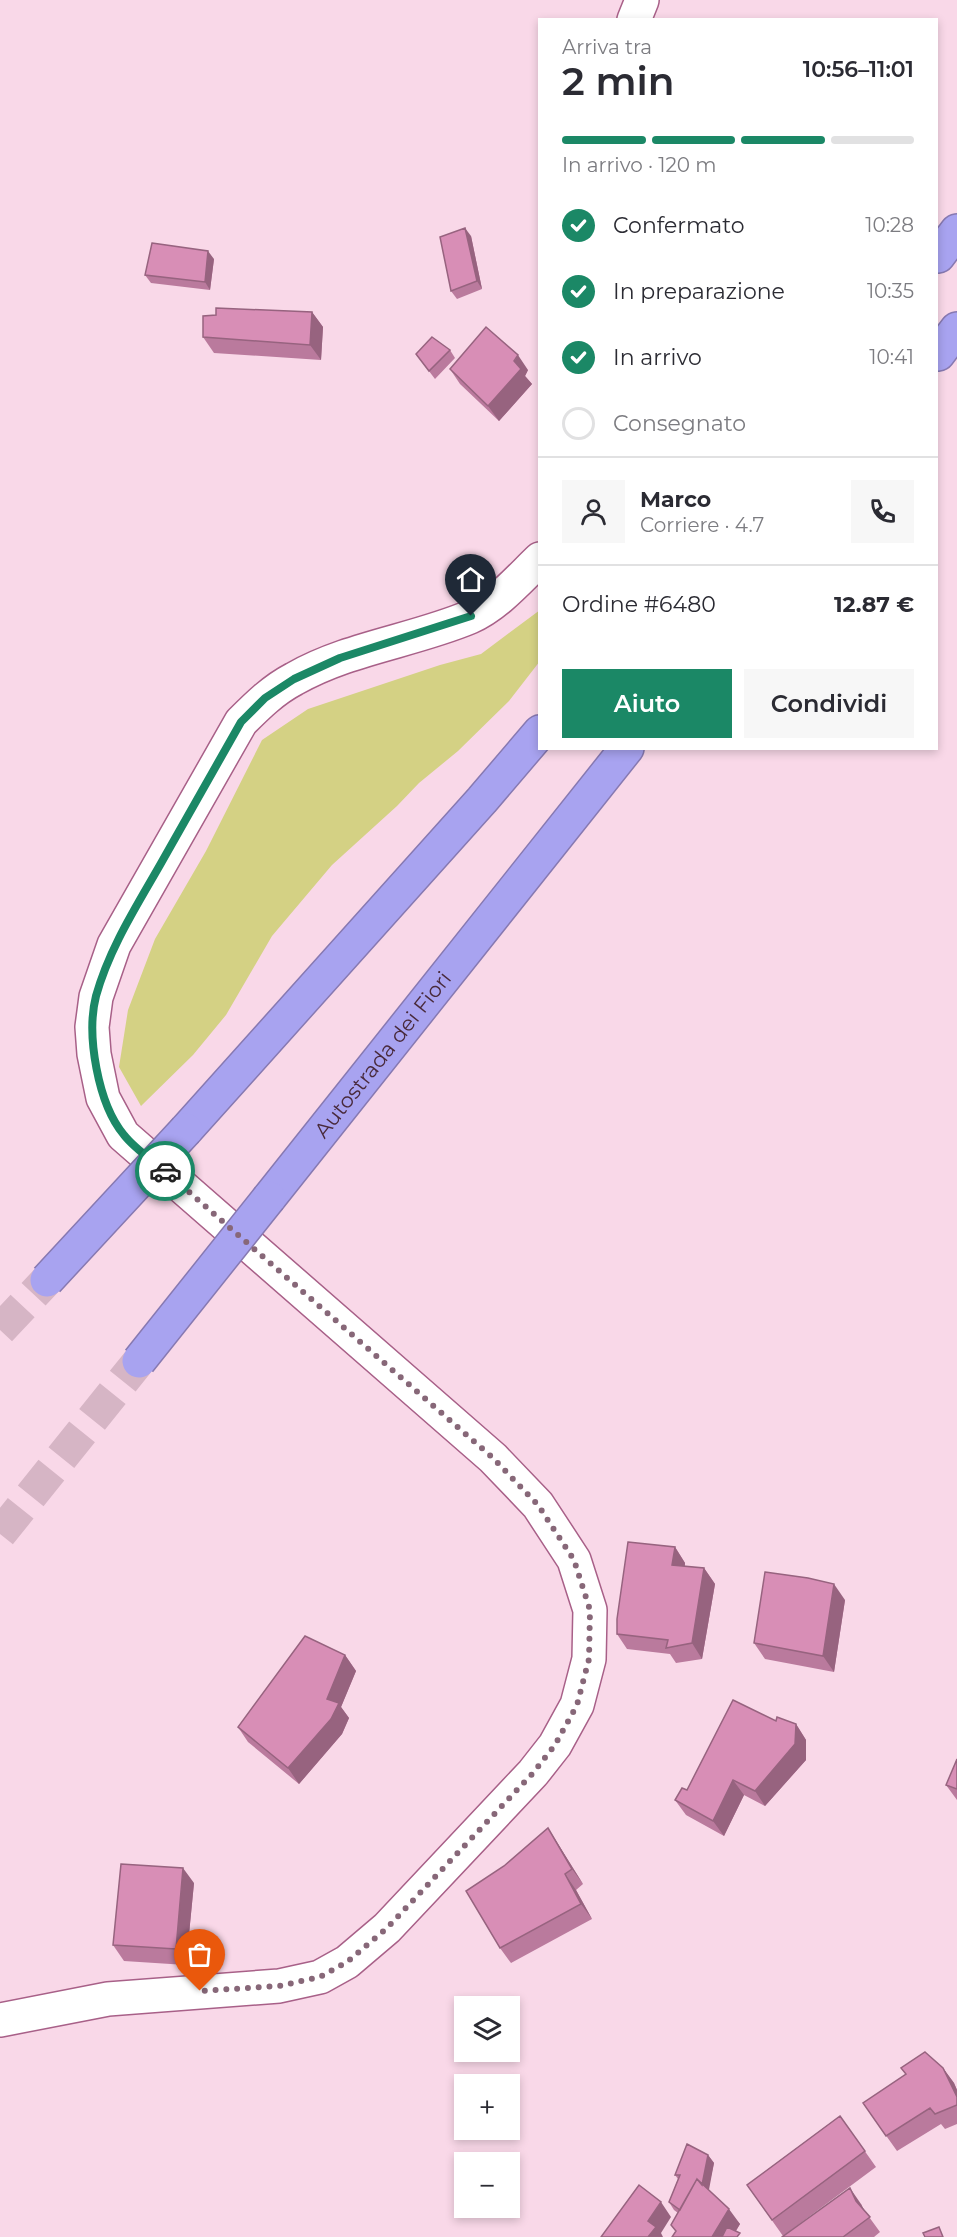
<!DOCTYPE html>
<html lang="it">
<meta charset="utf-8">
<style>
:root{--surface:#fff;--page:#f7f7f7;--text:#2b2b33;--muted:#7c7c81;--line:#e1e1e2;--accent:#1b8866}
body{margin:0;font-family:Montserrat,sans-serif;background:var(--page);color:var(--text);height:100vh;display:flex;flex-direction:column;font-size:22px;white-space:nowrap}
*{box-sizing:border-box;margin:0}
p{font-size:20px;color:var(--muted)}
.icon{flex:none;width:33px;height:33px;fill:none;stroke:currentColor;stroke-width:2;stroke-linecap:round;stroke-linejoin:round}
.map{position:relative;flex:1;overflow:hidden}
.side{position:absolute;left:538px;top:18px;width:400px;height:732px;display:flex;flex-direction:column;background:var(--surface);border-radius:0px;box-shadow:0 3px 9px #0003}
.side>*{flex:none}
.controls{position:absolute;left:454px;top:1996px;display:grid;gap:12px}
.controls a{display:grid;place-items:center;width:66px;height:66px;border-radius:0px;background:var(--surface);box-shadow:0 3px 9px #0003;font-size:30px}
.pin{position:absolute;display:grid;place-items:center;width:51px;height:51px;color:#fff;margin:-62px -26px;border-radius:50% 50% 50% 0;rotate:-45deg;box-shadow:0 0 6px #0007}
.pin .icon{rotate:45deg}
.courier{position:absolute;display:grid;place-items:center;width:60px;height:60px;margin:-30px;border:4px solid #1b8866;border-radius:50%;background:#fff;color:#222;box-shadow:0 2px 8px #0007}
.headline em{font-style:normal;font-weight:600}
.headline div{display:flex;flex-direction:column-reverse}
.headline{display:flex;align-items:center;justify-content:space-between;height:102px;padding:0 24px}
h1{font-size:39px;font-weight:600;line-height:45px}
.bar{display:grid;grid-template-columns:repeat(4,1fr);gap:9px 6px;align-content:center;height:72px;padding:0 24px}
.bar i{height:8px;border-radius:4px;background:var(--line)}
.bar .active{background:var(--accent)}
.bar p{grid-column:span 4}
.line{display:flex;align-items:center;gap:15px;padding:0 24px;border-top:2px solid var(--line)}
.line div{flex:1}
.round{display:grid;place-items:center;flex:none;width:63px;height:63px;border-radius:0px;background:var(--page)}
ol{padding:0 24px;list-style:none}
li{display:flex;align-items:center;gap:18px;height:66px}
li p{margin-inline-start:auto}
li .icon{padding:6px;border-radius:50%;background:var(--accent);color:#fff;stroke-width:4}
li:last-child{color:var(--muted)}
li i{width:33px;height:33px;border:3px solid var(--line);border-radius:50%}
.cta{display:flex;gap:12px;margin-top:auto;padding:12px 24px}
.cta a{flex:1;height:69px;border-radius:0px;background:var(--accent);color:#fff;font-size:24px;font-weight:600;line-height:69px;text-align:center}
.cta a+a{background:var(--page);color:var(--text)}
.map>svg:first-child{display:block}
.green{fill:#d4d184}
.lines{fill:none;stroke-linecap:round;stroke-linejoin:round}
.highway-tunnel{stroke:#d6b5c5;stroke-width:33;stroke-dasharray:33 16;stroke-linecap:butt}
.secondary-casing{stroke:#a86088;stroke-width:36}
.highway-casing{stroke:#8779b1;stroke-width:36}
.secondary{stroke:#fff;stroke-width:33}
.highway{stroke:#a8a3f0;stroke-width:33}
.highway-bridge-casing{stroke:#8779b1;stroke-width:36;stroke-linecap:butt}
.highway-bridge{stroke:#a8a3f0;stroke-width:33}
.wall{fill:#ba7a9d}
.shaded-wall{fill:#97637f}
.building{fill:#d88eb6;stroke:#97637f;stroke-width:1.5}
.done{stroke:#876778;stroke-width:6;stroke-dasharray:0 10.8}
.route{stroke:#1b8866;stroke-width:8}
.labels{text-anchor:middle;stroke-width:4.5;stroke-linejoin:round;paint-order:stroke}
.street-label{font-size:21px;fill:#492a3b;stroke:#fbeaf3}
</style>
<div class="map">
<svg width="957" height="2237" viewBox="0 0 957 2237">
<rect width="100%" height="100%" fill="#f9d8e8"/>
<path class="green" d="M540,610V661L509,701L458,751L419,783L397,806L332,865L272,936L226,1015L193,1055L141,1106L119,1067L128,1010L155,939L206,851L262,740L308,709L440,665L481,654Z"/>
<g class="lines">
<path class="highway-tunnel" d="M0,1330L47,1280
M0,1534L139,1361"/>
<g class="secondary-casing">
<path id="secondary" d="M634,20L642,0
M0,2020L108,1999L279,1986L320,1977L347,1962L387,1928L533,1773L555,1745L577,1705L589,1659L590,1610L574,1560L538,1505L493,1458L123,1135L103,1098L94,1054L92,1027L96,997L114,945L241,722C257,706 273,690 294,679C348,648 413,641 470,617C497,605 519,579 540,559"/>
</g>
<g class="highway-casing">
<g id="highway">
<path d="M938,256L957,231"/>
<path d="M938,354L957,329"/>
<path d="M186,1130L482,800L540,732"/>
<path id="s1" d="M269,1198L627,748"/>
</g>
</g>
<use href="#secondary" class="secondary"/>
<use href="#highway" class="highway"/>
<g class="highway-bridge-casing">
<path id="highway-bridge" d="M47,1280L186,1130
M139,1361L269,1198"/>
</g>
<use href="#highway-bridge" class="highway-bridge"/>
</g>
<path class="wall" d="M471,236L482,289L457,299L451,291Z
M214,259L210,290L151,283L145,275Z
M312,312L323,327L321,360L214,353L203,337Z
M450,350L455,358L435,379L416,354Z
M450,369L528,370L525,376L532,384L499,421L460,384Z
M675,1547L685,1563V1566L704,1568L715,1584L702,1659L676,1663L670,1654L627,1649L617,1634Z
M845,1600L834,1672L765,1659L754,1643Z
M345,1655L356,1671L341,1707L349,1718L342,1734L299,1784L248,1742L238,1727Z
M776,1721L796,1724L806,1740V1760L765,1806L744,1795L724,1836L686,1815L675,1800Z
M957,1759V1800L946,1785Z
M548,1828L583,1884L576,1890L592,1919L511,1963L500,1948L504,1866Z
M194,1883L186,1965L124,1961L113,1945Z
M901,2068H943L954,2083L957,2090V2124L945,2129L941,2124L897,2151L863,2103L906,2075Z
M840,2116L876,2167L783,2236L747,2185Z
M708,2155L714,2163L708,2190L740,2224L736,2231L676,2232L671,2225L678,2213L674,2210L669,2202L678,2179L675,2175Z
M861,2204L864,2210L880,2232L874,2237H782Z"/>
<path class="shaded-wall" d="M465,228L471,236L482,289L477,281Z
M208,251L214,259L210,290L205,282Z
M312,312L323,327L321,360L310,345Z
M518,355L528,370L525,376L532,384L499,421L488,406Z
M675,1547L685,1563L683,1581L672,1565Z
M704,1568L715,1584L702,1659L692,1643Z
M834,1584L845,1600L834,1672L823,1656Z
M345,1655L356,1671L341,1707L349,1718L342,1734L299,1784L288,1768L327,1699Z
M796,1724L806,1740V1760L765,1806L755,1791Z
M733,1780L744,1795L724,1836L713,1821Z
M548,1828L583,1884L572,1869Z
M183,1868L194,1883L186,1965L176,1949Z
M565,1874L576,1890L592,1919L581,1904Z
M943,2068L954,2083L957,2090V2097Z
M708,2155L714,2163L708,2195L692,2222Z
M850,2188L861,2204L867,2216L856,2201Z
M661,2202L671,2217L661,2233L663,2237H648V2221Z
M729,2209L740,2224L732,2237H712Z"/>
<path class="building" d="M465,228L477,281L451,291L440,237Z
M152,243L208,251L205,282L145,275Z
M216,308L312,312L310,345L203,337V316L216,315Z
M486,327L518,355L514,361L521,369L488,406L450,369Z
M432,337L450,350L429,371L416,354Z
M628,1542L675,1547L672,1565L704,1568L692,1643L666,1648L668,1640L617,1634V1619Z
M765,1572L808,1578L834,1584L823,1656L754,1643Z
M305,1636L345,1655L327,1699L339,1703L331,1719L288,1768L238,1727Z
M733,1700L776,1721L777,1717L796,1724L795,1744L755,1791L733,1780L713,1821L675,1800L682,1788L687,1790Z
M957,1759V1789L946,1785Z
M548,1828L572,1869L565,1874L581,1904L500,1948L466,1891L504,1866Z
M121,1864L183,1868L176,1949L113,1945Z
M925,2052L943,2068L957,2097V2105L935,2114L930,2108L886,2136L863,2103L906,2074L901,2068Z
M840,2116L865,2151L772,2220L747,2185Z
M687,2144L708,2155L702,2185L697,2179L680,2210L669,2202L680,2175H675Z
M697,2179L729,2209L712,2237H672L676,2231L671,2225Z
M639,2185L661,2202L648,2221L656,2227L648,2237H601Z
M850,2188L856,2201L870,2217L843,2237H782Z
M727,2227L740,2233L737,2237H722Z
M939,2227L943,2237H925L923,2233Z"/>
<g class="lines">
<path class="done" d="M165,1171L493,1458L538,1505L574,1560L590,1610L589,1659L577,1705L555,1745L533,1773L387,1928L347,1962L320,1977L279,1986L200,1991"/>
<path class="route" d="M165,1171C152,1160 135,1149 124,1135C98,1104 86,1035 96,996C109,949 136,907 160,865C187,817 214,770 241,722L265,698L294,679L340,658L471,616"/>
</g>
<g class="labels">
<g class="street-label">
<text dy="7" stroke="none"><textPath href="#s1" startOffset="183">Autostrada dei Fiori</textPath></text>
</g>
</g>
</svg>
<div class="controls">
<a><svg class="icon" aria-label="layers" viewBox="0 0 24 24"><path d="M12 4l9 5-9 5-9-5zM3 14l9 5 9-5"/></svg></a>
<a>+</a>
<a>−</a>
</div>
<div class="pin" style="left:200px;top:1991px;background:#ea580c"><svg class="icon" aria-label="bag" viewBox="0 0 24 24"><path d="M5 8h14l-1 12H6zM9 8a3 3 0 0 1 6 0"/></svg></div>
<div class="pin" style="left:471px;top:616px;background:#1f2937"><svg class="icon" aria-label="home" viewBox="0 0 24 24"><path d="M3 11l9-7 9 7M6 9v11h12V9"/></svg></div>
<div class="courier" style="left:165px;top:1171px"><svg class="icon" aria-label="car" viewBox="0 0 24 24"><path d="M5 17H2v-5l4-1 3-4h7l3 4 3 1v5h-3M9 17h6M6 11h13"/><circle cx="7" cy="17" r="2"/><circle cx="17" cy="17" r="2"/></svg></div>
<section class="side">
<div class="headline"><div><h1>2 min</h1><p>Arriva tra</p></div><em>10:56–11:01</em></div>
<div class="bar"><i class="active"></i><i class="active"></i><i class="active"></i><i></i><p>In arrivo · 120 m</p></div>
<ol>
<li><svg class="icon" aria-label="check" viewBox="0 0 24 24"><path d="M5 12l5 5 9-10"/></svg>Confermato<p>10:28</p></li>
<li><svg class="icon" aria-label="check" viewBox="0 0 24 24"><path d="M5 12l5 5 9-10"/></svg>In preparazione<p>10:35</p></li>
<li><svg class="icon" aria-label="check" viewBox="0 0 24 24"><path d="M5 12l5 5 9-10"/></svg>In arrivo<p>10:41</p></li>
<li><i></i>Consegnato</li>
</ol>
<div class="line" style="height:108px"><a class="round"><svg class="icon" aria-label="person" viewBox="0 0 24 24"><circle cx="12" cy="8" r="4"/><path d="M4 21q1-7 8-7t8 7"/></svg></a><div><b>Marco</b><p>Corriere · 4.7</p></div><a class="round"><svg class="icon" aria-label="phone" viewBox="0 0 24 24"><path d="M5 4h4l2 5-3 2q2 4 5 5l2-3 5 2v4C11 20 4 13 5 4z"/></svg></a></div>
<div class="line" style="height:78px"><div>Ordine #6480</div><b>12.87 €</b></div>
<div class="cta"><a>Aiuto</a><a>Condividi</a></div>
</section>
</div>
